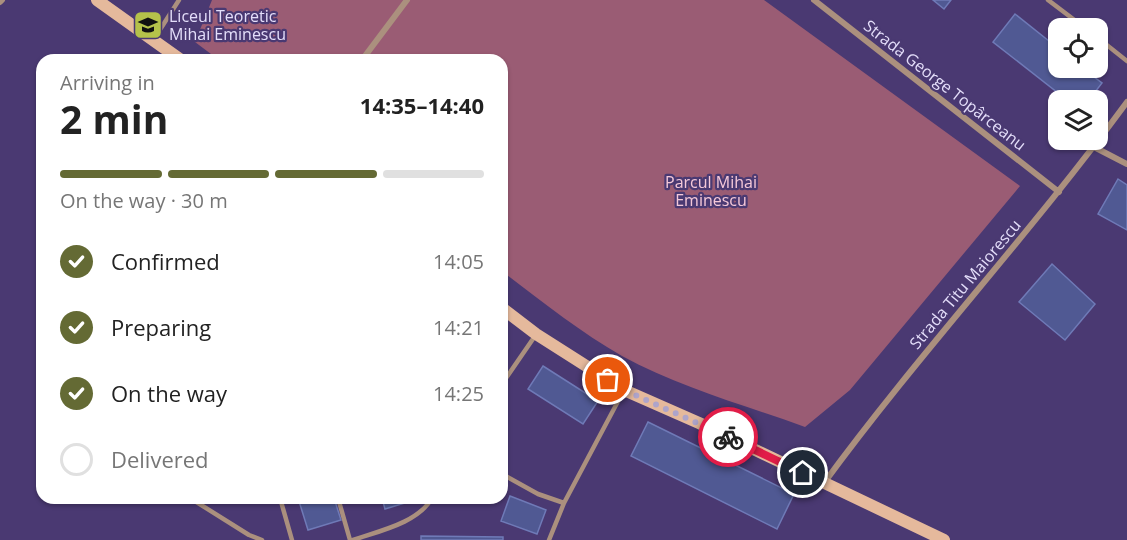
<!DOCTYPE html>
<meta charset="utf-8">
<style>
:root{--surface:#fff;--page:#f2f2f2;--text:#222;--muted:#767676;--line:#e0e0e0;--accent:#646a34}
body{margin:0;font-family:"Open Sans",sans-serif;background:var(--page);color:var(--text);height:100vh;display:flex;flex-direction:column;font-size:22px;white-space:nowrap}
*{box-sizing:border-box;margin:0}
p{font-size:20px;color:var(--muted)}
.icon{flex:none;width:33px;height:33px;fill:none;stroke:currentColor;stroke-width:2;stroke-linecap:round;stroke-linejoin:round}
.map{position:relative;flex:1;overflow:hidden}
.side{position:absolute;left:36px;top:54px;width:472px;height:450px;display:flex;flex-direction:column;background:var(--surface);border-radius:18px;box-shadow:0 2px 4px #0004}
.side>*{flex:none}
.tools{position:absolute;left:1048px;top:18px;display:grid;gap:12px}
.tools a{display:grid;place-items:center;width:60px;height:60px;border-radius:12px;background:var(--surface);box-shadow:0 2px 4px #0004;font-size:30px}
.pin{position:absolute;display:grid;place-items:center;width:51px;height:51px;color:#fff;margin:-26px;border:3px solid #fff;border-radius:50%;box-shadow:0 2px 6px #0007}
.courier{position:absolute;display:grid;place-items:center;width:60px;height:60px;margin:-30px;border:4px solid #e11d48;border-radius:50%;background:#fff;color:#222;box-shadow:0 2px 8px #0007}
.headline em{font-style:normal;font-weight:700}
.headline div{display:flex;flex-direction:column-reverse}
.headline{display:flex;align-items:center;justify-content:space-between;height:102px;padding:0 24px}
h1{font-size:39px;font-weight:700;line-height:45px}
.bar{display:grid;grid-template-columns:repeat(4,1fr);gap:9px 6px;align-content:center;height:72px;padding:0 24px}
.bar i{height:8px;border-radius:4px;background:var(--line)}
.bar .active{background:var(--accent)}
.bar p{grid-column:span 4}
ol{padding:0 24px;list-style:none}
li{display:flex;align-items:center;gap:18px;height:66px}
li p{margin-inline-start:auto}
li .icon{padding:6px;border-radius:50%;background:var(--accent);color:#fff;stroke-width:4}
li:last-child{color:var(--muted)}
li i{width:33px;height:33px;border:3px solid var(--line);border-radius:50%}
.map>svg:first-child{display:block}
.green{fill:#9a5c74}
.building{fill:#505993;stroke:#6f7ab7;stroke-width:1.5}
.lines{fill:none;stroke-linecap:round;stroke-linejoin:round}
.lane{stroke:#ab907e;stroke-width:4.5}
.street{stroke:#ab907e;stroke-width:6}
.secondary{stroke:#e5b99c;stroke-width:12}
.done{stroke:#aea4ca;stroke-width:6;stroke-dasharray:0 10.8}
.route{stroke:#e11d48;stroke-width:8}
.labels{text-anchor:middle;stroke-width:4.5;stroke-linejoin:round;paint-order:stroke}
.poi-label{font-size:16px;fill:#e4defa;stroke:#4a3972;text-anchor:start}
.street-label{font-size:16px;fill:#e4defa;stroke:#4a3972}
.park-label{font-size:16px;fill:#f5c8d8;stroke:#4a3972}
</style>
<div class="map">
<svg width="1127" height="540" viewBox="0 0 1127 540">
<rect width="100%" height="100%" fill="#4a3972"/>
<path class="green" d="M212,0H764L1020,186L850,390L805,427C744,405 679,387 622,356C580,332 541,301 503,272L502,60H219L195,42Z"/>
<path class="building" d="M933,0H951L944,9Z
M1015,14L1059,49V68H1082L1102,83L1089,100H1067L993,42Z
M1118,179L1127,185V230L1098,214Z
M1052,264L1095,304L1065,340L1019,302Z
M543,366L598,401L583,424L528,389Z
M648,422L794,494L777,529L631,456Z
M510,496L546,510L537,534L501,521Z
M298,498H334L341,520L308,530Z
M382,498H421L385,509Z
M421,536L503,537V540H421Z"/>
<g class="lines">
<path class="lane" d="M1048,0L1085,28
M1098,38L1127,61
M154,39L179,0
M502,384L535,336
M502,474L538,494L564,503
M190,498L249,535L262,540
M280,498L292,540
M338,498L350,540
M353,540C379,531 418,523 432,498
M549,540L564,503L624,390"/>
<path class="street" d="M814,0L1059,192
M0,2L2,0
M362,60L407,0
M1094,147L1127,164
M824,483C920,352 1031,233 1127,102"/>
<path class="secondary" d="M97,0L181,60
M502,308L536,334L624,390L699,423L944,540"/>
</g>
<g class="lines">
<path class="done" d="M608,380L624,390L728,437"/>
<path class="route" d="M728,437L803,473"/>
</g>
<defs>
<g id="school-square" transform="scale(1.5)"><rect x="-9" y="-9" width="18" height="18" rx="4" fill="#b5c24a" stroke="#4a3972"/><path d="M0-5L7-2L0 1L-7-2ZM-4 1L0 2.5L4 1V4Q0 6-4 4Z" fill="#111"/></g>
</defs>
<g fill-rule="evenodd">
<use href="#school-square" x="148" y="25"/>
</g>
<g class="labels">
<g class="poi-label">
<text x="169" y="22">Liceul Teoretic<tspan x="169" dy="18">Mihai Eminescu</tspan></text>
</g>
<g class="street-label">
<text transform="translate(945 85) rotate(38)" y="6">Strada George Topârceanu</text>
<text transform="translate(965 284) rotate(-50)" y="6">Strada Titu Maiorescu</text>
</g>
<g class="park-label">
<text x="711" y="188">Parcul Mihai<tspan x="711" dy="18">Eminescu</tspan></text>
</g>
</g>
</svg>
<div class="tools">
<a><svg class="icon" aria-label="locate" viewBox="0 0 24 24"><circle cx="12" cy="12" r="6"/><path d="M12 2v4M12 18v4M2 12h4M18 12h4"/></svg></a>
<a><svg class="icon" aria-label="layers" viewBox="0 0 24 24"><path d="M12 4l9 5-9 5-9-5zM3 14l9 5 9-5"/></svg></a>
</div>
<div class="pin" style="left:608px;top:380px;background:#ea580c"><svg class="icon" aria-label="bag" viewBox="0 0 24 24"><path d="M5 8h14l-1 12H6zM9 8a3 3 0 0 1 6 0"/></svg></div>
<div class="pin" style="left:803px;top:473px;background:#1f2937"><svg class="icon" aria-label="home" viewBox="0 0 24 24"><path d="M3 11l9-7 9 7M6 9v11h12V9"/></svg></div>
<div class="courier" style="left:728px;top:437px"><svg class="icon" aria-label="bike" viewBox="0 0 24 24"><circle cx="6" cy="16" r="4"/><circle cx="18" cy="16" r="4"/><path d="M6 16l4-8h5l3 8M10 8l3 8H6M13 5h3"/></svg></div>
<section class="side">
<div class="headline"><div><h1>2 min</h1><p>Arriving in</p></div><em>14:35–14:40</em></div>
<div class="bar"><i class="active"></i><i class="active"></i><i class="active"></i><i></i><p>On the way · 30 m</p></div>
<ol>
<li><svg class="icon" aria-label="check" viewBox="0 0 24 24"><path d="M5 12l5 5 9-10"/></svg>Confirmed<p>14:05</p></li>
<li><svg class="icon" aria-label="check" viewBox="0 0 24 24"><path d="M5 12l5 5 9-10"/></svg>Preparing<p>14:21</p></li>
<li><svg class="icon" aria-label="check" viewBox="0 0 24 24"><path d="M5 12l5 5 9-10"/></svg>On the way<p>14:25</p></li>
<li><i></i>Delivered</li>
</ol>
</section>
</div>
